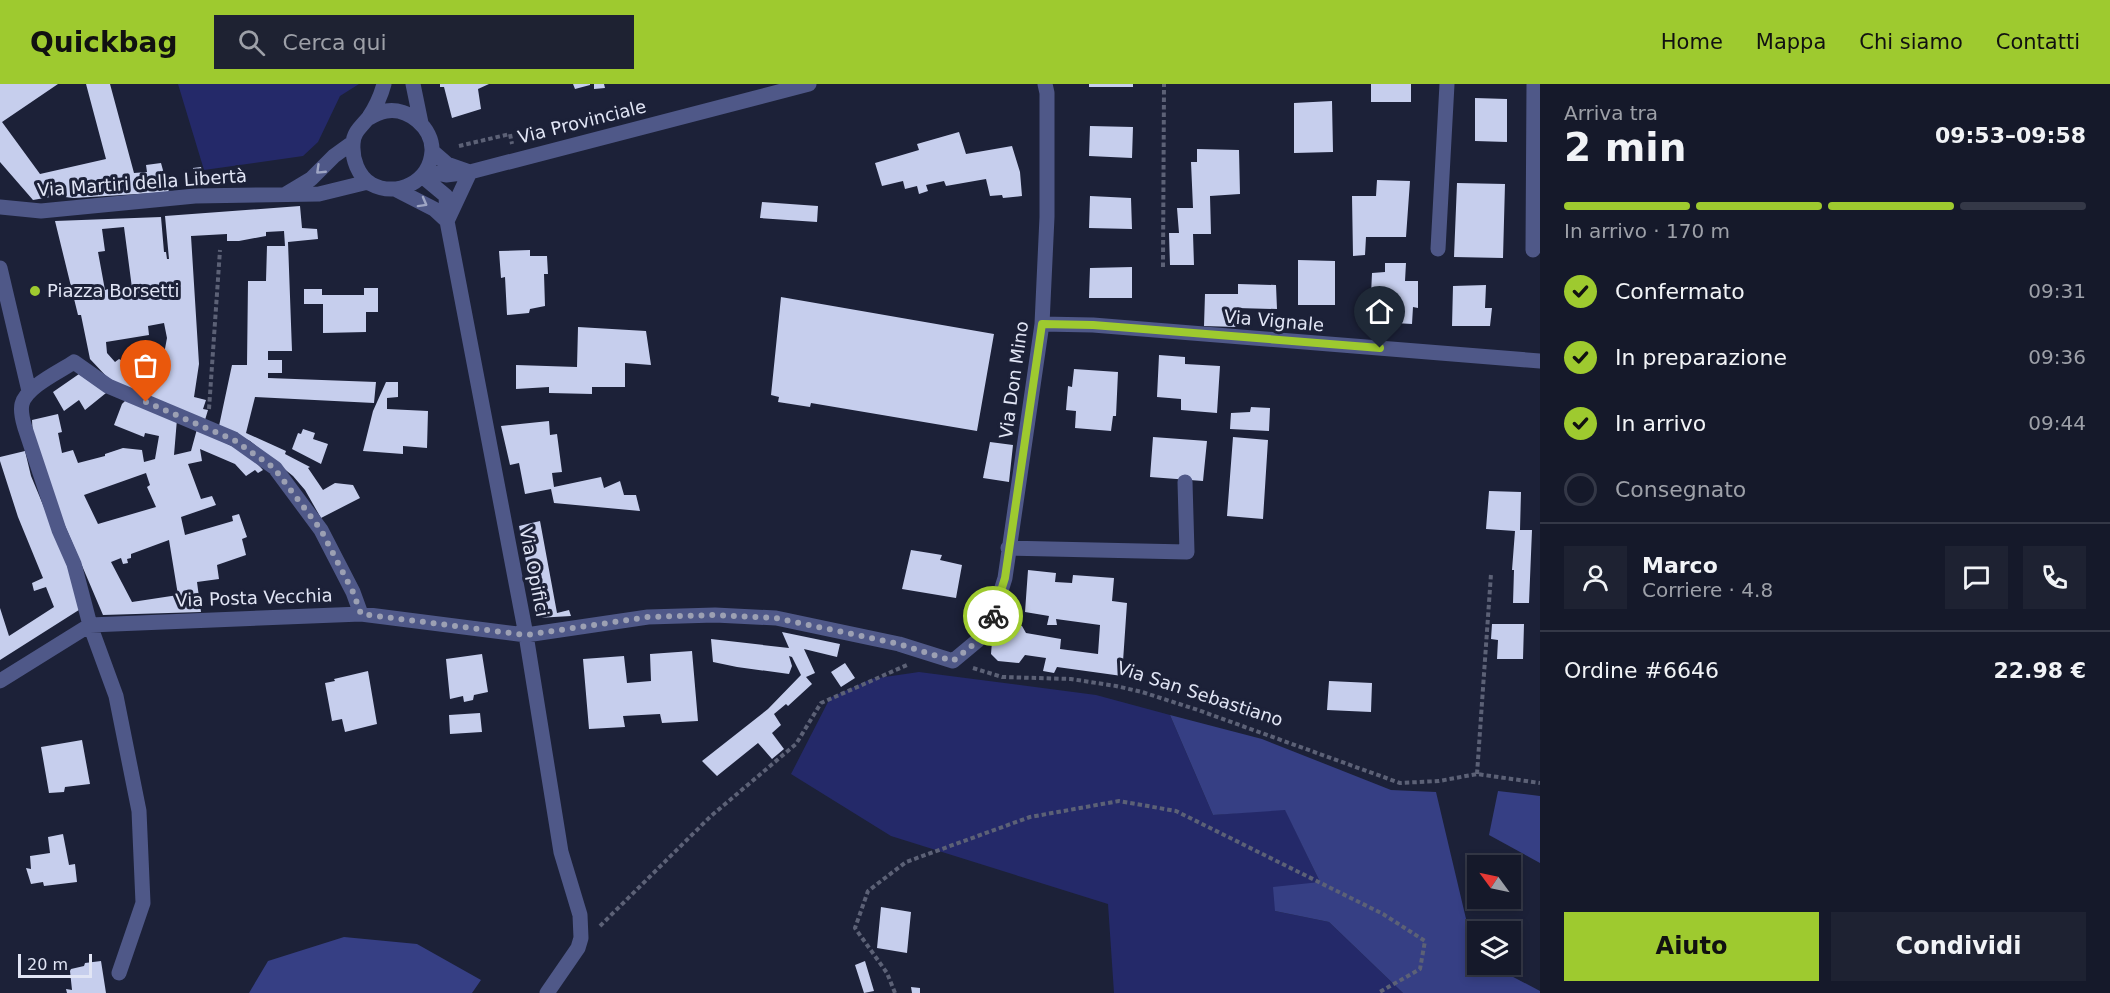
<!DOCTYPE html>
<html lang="it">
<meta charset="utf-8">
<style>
:root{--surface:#15192a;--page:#1e2232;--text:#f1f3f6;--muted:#9da0a8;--line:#343847;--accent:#9eca2f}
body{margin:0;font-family:"DejaVu Sans",sans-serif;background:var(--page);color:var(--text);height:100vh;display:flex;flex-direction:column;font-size:22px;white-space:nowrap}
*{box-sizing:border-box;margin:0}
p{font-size:20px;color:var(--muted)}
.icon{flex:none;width:33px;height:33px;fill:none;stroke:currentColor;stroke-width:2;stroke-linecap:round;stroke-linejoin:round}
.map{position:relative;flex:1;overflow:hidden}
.panel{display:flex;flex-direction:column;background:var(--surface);width:570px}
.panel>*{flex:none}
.needle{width:39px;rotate:303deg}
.fabs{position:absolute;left:1467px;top:771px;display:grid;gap:12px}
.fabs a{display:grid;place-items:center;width:54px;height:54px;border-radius:0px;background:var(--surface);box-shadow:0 3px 9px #0003,0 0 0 2px var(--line);font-size:30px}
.scale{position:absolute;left:18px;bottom:15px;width:74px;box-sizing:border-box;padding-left:6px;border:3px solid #e1e5f5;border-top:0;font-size:16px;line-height:21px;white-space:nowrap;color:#e1e5f5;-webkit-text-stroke:4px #1c2138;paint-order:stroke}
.pin{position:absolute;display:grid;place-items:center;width:51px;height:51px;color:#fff;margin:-62px -26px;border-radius:50% 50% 50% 0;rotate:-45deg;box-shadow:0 0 6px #0007}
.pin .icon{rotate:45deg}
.courier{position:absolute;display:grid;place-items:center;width:60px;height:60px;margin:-30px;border:4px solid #9eca2f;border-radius:50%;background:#fff;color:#222;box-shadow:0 2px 8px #0007}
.summary em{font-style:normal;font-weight:700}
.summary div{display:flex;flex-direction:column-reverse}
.summary{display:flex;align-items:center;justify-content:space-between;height:102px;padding:0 24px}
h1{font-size:39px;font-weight:700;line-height:45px}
.bar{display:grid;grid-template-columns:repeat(4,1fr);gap:9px 6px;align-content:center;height:72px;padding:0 24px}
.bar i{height:8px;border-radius:4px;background:var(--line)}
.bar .selected{background:var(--accent)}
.bar p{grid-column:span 4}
.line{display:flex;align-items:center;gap:15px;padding:0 24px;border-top:2px solid var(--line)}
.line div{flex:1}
.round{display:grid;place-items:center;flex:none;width:63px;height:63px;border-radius:0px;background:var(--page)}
ol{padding:0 24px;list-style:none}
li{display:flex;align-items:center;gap:18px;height:66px}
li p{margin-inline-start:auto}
li .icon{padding:6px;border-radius:50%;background:var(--accent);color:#111;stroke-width:4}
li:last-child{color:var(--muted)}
li i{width:33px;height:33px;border:3px solid var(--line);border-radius:50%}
.action{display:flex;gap:12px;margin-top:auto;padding:12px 24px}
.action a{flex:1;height:69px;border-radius:0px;background:var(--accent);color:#111;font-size:24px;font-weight:700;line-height:69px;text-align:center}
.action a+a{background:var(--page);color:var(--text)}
header{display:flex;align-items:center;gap:36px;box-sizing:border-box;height:84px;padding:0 30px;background:var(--accent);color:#111}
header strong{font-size:28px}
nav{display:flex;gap:33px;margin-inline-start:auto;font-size:21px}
.search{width:420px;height:54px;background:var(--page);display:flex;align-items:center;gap:15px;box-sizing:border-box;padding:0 21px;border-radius:0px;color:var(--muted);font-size:22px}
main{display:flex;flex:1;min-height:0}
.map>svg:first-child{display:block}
.green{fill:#242969}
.forest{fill:#363f84}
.building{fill:#c6ceed;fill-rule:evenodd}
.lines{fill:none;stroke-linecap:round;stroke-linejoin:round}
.path{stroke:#5c6176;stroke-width:4;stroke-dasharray:4.5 3;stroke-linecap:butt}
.minor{stroke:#4f5888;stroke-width:15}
.oneway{stroke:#9fa6c4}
.done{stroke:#9ca0b3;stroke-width:6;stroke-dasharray:0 10.8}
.route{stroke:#9eca2f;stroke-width:8}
.poi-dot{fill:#9eca2f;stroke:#1c2138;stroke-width:2}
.labels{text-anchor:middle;stroke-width:6;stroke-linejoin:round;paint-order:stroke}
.street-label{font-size:18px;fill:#e1e5f5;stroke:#1c2138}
.poi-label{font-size:18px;fill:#e1e5f5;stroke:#1c2138;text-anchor:start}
</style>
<header>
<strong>Quickbag</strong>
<div class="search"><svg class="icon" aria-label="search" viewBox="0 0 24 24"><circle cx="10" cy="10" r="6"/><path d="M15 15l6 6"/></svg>Cerca qui</div>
<nav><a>Home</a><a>Mappa</a><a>Chi siamo</a><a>Contatti</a></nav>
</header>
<main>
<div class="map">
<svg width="1540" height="909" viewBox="0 0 1540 909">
<rect width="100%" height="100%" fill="#1c2138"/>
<path class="green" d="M178,0H359L340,12L318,58L303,72L204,86Z
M919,588L1096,611L1170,631L1213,731L1285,725L1320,798L1275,827L1329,838L1403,909H1114L1108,820L891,752L791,690L830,614L871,595Z"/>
<path class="forest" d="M1170,631L1262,655L1391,706L1436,708L1467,839L1477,854L1478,880L1496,881L1500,886L1540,907V909H1403L1329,838L1275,827L1273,803L1320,798L1285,726L1213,731Z
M1498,707L1540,712V779L1489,751Z
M344,853L417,860L481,896L472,909H249L268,877Z"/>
<path class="building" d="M0,0H58L2,38L40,90L106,75L86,0H110L134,89L147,88L146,81L161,79L169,108L74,114L56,112L33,116L0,78Z
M440,0H489L478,5L481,25L452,34L444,3H440Z
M573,0H590V1L575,5Z
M594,0H604L605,4L594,5Z
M1089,0H1133V3H1089Z
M1371,0H1411V18H1371Z
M1475,14L1507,15V58L1475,57Z
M1332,17L1333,68L1294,69V19Z
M1090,42L1133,43L1132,74L1089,72Z
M959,48L966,70L1012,62L1020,88L1022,112L1003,114L1002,111L990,112L986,95L946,102L944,97L926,101L928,107L919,110L917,102L905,105L903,97L882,102L875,79L919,66L917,60Z
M1197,65L1239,66L1240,110L1210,112L1211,150H1193L1194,181H1170L1169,149H1179L1177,124H1193L1191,78H1197Z
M201,83L203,90L195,91L193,84Z
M1377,96L1410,97L1406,153H1366L1365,171L1353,172L1352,112H1376Z
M1457,99L1505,100L1503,174L1454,173Z
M1090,112L1131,114L1132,145L1089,144Z
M762,118L818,122L817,138L760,134Z
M300,122L302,144L317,145L318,155L288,158L292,267H268V276H282V289H268V294L376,298L374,319L255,313L246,349L286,367L285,370L310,383L308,384L323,406L335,399L353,401L360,414L321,434L305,406L293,392L250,357L219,342L232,281H247L248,197H266L267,162H285L284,147L266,148V152L239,157H227V150L191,152L199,280L194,313L206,316L203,325L208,326L205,336L124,303L107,293L90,275L81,231H78L55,137L161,133L164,168H166L167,175H169L165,132ZM124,143L132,204L116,208L115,203L105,206L98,168L105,167L102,145ZM164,239L167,254L158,302L141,294L142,288L119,275L115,278L107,269L106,258L149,251L148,242Z
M530,166V172H547L548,190H544L545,222L530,225L529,229L507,231L505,193L501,194L499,167Z
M1298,176L1335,177V221H1298Z
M1385,179H1406L1405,197H1418V224L1413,223L1412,240L1378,238V213L1371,211L1372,189L1385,188Z
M1132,183V214H1089L1090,184Z
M1238,200L1276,201L1277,225L1237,224L1236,243L1204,242L1205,210H1238Z
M1486,201L1485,224H1492L1490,242H1452L1453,202Z
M364,204H378V228H366V248L323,249V220H304V205H322V211H364Z
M781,213L994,250L977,347L811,319L810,323L778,318L779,313L771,311Z
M578,243L646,247L651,281L625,279V303H592V310L549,309V303L516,305V281L577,283Z
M1159,271L1185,273V280L1220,282L1217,329L1181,326V315L1157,313Z
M1074,285L1118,288L1116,332H1113L1111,347L1075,344L1076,327L1066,326L1068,302L1072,303Z
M79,290L106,309L85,326L79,316L64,327L53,308Z
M386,298H398V313L387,314V325L428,327L427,364L403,362V370L363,367L373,327Z
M126,316L177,335L174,371L191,367L197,345L248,370L263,386L258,389L255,386L246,392L235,380L200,365L202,377L188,380L201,415L212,412L216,421L181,433L185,451L233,437L232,432L239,430L247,453L242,455L246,471L217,481L219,495L197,498L201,528L103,531L49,404L33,352L32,336L58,330L62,348L58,349L62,369L73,366L78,379L105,372V370L123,364L142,366L144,378L155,375L159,352L145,349L144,353L114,341L122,320ZM146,389L150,401L147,403L156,423L98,440L84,411ZM169,456L178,511L132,518L111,478L121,474L123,480L128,479L127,475L131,474V470Z
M1251,323L1270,324L1269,347L1230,345L1231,329L1250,328Z
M549,337L550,351L557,350L562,388L552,389L554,403L601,393L604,404L620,397L624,411H636L640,427L554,419L551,405L525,410L519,379L510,381L501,342Z
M303,345L315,349L313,355L328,360L321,380L292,365L298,349L301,350Z
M1153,353L1207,357L1203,397L1150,393Z
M1233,353L1268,356L1263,435L1227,432Z
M990,358L1013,361L1009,398L983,394Z
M25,367L31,392L61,464L82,524L0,576V524L9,552L54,523L46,503L34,507L32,499L43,494L18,433L0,377V373Z
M1489,407L1521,408L1520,446H1532L1529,519H1513L1514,486H1512L1515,447L1486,445Z
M540,437L557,529L569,526L571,532L537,534L519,442Z
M911,466L942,471L940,476L962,481L956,514L902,505Z
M1028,486L1056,489L1055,498L1072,499L1073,491L1114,494L1112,517L1127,519L1122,592L1057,583L1054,589L1043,587L1046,574L1025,571L1019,579L998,577L991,570L993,545L1001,539L1022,542L1026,549L1061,555L1060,565L1098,570L1100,541L1056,535L1057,541H1047L1049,532L1025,528Z
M1492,540H1524L1523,575H1497L1498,556L1491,555Z
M782,548L840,560L837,573L804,565L815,589L806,593L812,600L788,622L786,620L774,630L781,641L772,649L784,665L772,675L758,659L717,692L702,677L768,625L801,591L792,573L789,572L792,582L789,590L737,583L713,578L711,555L789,564Z
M692,567L698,637L662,639L660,630L623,632L625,643L589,645L583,575L624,572L627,599L651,597L650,570Z
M482,570L488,608L474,611L473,616L464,618L463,612L450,615L446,575Z
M845,579L855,594L841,603L831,588Z
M368,587L377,640L345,648L342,635L332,637L325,599L335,597L334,595Z
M1329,597L1372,599L1371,628L1327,626Z
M480,629L482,648L450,650L449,631Z
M82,656L90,700L65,703L64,708L49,709L41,663Z
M63,750L69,781L75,780L77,798L44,802L43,798L31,800L26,784L31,785L30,772L50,769L48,753Z
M881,823L911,828L907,869L877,864Z
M101,877L106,909H67L66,905L72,906L70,887L71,885L84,882L85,879Z
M865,877L874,907L864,909L855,881Z
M911,903L920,904V909H912Z"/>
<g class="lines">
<path class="path" d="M459,62L510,50L512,60
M1163,183L1164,0
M209,325L220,166
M973,584L1002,593L1071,595L1116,602L1142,608L1198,626L1400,699L1439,697L1477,690L1540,699
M1477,690L1491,490
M600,842L711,732L796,660L821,619L907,581
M895,909L887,889L855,844L868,807L906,778L1030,733L1119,717L1176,727L1383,830L1425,857L1420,885L1378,909"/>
<path class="minor" d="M413,0L421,39
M369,34C374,31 380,28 386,27C408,23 433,44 432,67C430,98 397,114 371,100C358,92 352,75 353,60C353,48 362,42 369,33C375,24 381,11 384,0
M432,67L447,80L467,87
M426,87L446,91L470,88L809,0
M422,92L446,112L447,137L526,551L561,768L580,831L581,854L578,864L547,909
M397,106L434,125L447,137
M286,110L311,95L334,72L352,59
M0,123L41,127L195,112L319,110L368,98
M448,135L470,88
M1438,165L1447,0
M1533,166L1534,0
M0,184L29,307
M1042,240L1093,241L1540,277
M1008,464L1187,468L1185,398
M0,597L90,541L361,530L526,551L648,533L715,531L776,534L899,560L953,577L977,557L990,542L1005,494L1042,240L1047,133V9L1045,0
M119,889L143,819L139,727L116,612L90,541L74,480L59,446L25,344C23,337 20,328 22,320C26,303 59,288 74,278L108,302L234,355L275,384L321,446L353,508L361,530"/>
</g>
<defs><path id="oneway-chevron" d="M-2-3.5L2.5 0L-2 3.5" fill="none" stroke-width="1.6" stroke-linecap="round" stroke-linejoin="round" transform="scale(1.5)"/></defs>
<g class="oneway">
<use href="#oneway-chevron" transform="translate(320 86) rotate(136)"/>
<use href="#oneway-chevron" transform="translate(423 119) rotate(29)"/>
</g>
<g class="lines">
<path class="done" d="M146,318L234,356L274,384L321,446L353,508L361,530L526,551L648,533L715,531L776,534L899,560L953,577C969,564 986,553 993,532"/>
<path class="route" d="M993,532L1005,494L1042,240L1093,241L1380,264"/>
</g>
<circle class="poi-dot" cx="35" cy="207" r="6"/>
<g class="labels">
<g class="street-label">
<text transform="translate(582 38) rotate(-14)" y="6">Via Provinciale</text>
<text transform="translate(142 99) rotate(-4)" y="6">Via Martiri della Libertà</text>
<text transform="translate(1274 237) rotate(5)" y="6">Via Vignale</text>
<text transform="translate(1014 296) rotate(-82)" y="6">Via Don Mino</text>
<text transform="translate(534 488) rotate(79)" y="6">Via Opifici</text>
<text transform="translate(254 514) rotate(-2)" y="6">Via Posta Vecchia</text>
<text transform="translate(1200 610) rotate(18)" y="6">Via San Sebastiano</text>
</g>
<g class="poi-label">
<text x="47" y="213">Piazza Borsetti</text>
</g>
</g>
</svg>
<div class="fabs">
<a><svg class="needle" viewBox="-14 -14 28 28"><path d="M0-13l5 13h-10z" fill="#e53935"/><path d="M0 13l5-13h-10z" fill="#9da0a8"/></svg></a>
<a><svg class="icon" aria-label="layers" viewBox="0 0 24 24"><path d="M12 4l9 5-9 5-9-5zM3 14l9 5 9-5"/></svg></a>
</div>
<div class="scale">20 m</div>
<div class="pin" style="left:146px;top:318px;background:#ea580c"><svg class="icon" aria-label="bag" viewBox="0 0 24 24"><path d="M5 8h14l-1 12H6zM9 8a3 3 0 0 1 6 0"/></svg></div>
<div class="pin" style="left:1380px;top:264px;background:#1f2937"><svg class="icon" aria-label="home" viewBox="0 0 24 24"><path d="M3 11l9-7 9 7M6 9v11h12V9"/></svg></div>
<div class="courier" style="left:993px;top:532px"><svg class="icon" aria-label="bike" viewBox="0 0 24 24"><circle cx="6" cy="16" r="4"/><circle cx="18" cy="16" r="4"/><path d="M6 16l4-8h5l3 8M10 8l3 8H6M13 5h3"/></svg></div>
</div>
<section class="panel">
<div class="summary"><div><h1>2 min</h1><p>Arriva tra</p></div><em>09:53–09:58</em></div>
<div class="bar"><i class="selected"></i><i class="selected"></i><i class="selected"></i><i></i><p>In arrivo · 170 m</p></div>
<ol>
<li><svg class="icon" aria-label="check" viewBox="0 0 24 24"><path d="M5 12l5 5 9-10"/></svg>Confermato<p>09:31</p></li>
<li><svg class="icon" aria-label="check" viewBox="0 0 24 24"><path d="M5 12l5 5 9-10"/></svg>In preparazione<p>09:36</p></li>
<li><svg class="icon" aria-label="check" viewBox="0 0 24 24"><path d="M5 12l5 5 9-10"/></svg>In arrivo<p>09:44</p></li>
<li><i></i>Consegnato</li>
</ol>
<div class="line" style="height:108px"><a class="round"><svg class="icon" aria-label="person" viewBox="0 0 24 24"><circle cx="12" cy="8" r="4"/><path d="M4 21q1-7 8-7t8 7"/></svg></a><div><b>Marco</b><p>Corriere · 4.8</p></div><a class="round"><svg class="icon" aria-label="chat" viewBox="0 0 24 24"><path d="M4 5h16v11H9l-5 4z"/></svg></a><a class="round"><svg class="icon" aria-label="phone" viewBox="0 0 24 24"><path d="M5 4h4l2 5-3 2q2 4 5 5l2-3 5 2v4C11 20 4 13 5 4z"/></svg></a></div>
<div class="line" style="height:78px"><div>Ordine #6646</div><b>22.98 €</b></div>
<div class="action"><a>Aiuto</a><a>Condividi</a></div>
</section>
</main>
